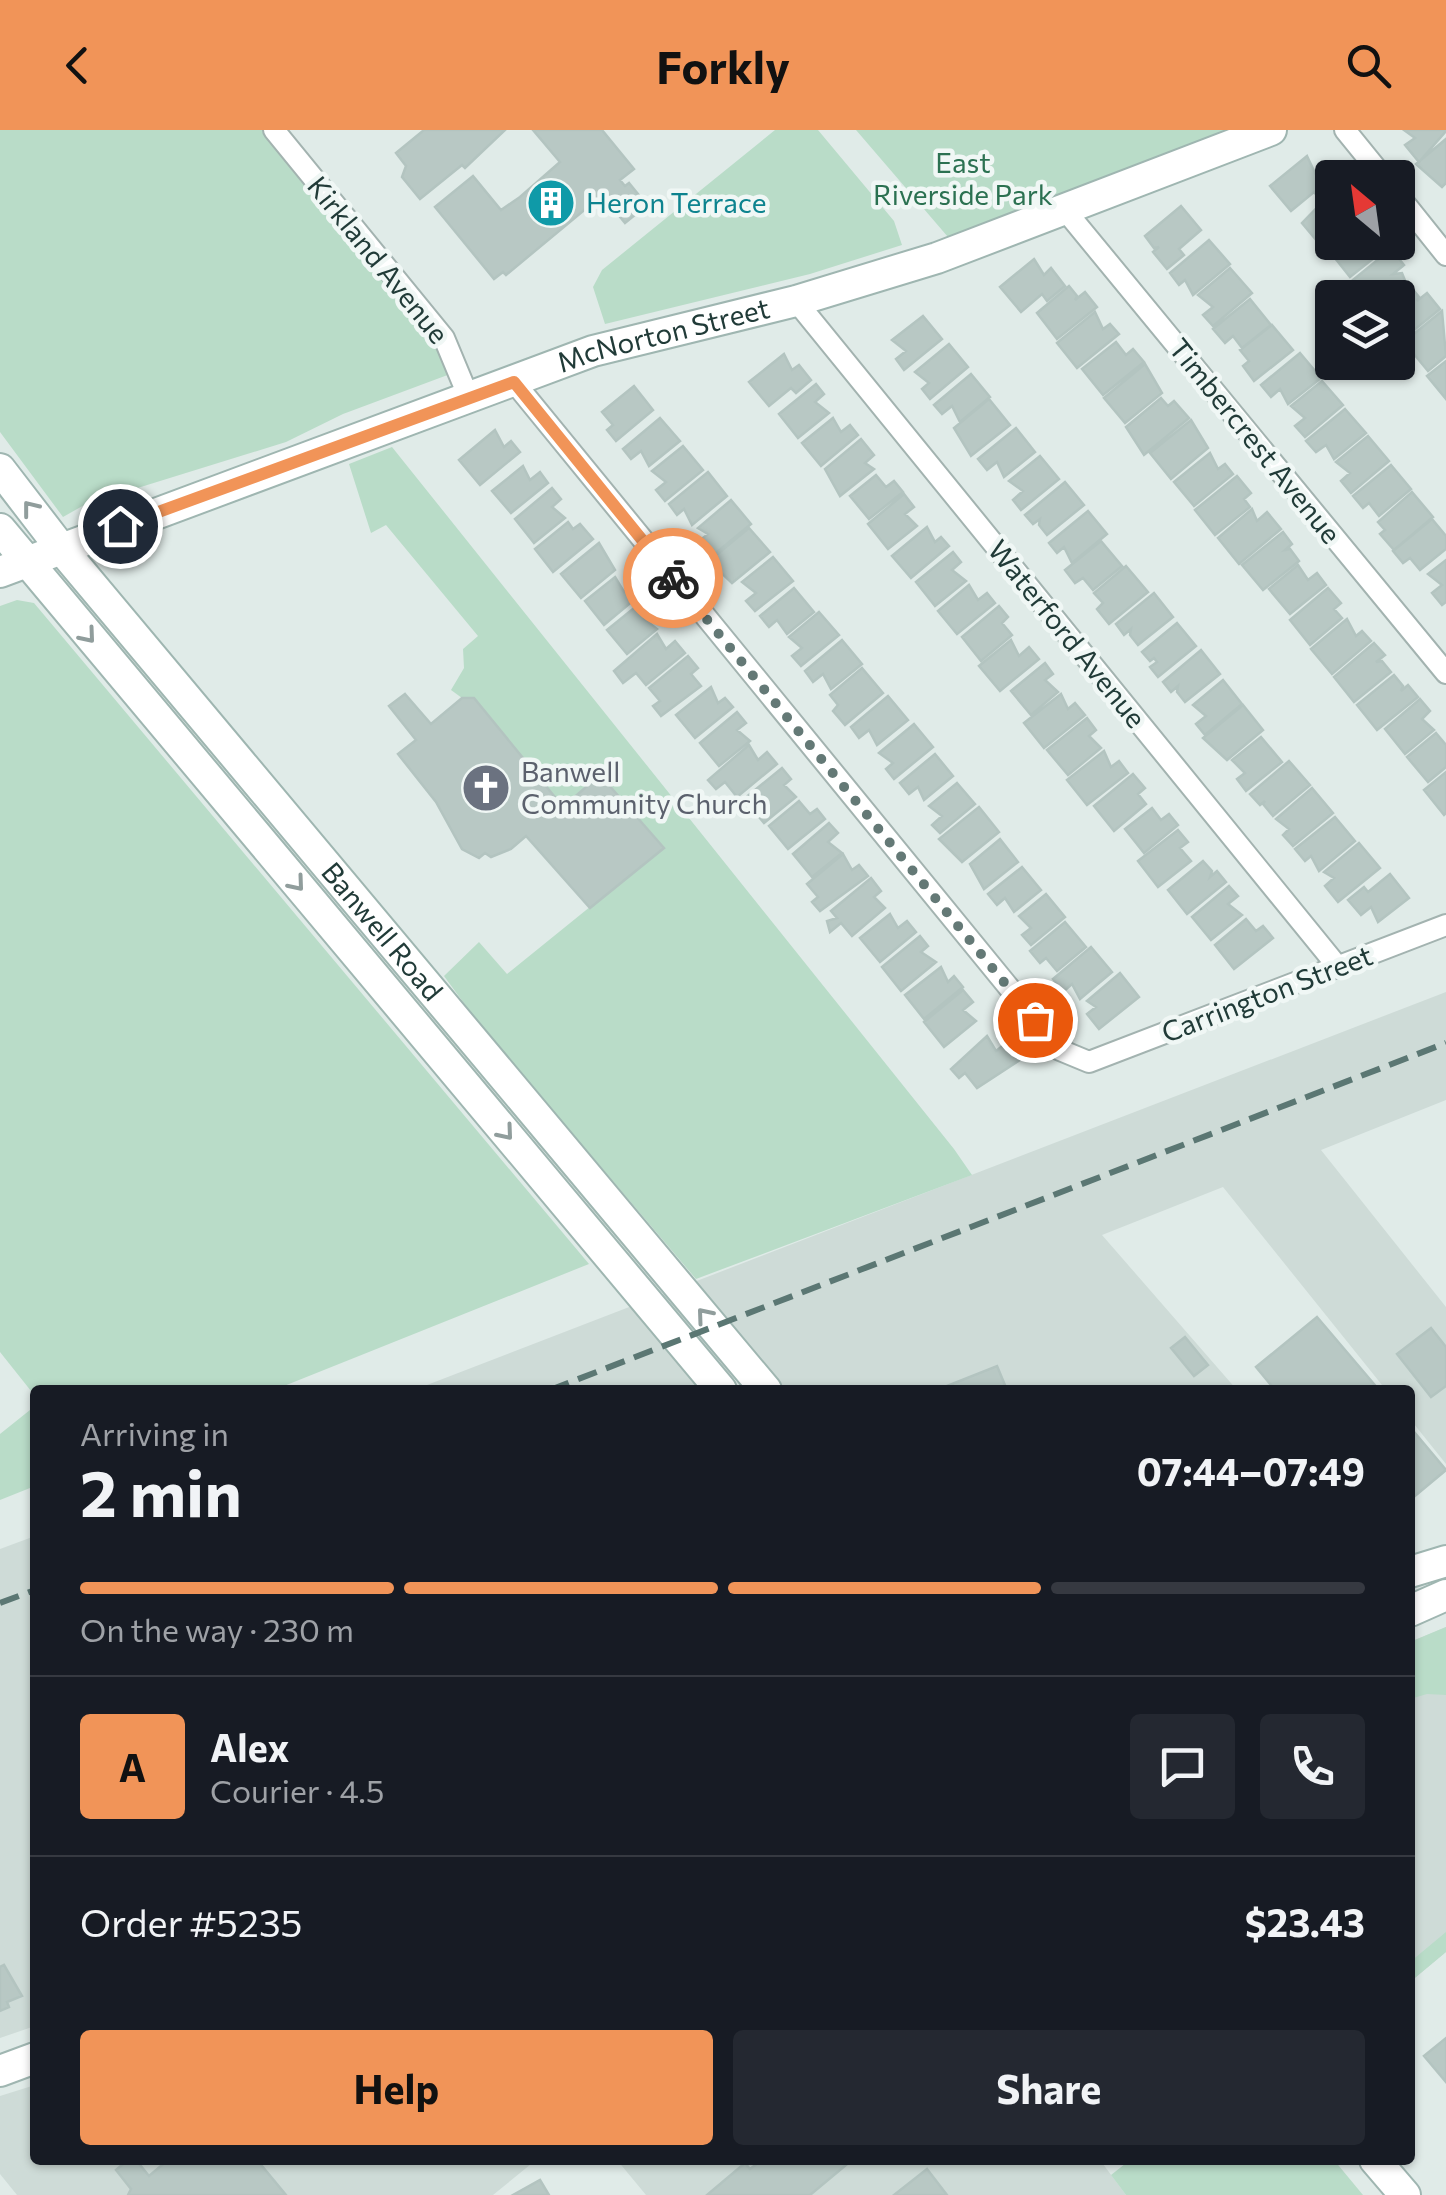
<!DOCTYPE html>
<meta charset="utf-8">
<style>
:root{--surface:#171b24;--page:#242831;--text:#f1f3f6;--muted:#9ea1a6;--line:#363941;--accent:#f19458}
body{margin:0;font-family:Commissioner,sans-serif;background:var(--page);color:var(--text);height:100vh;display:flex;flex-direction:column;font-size:38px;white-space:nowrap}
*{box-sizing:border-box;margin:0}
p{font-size:32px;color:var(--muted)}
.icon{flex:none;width:55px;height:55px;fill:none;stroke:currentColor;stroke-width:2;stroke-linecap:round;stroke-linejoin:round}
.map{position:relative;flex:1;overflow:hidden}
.details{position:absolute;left:30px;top:1255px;width:1385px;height:780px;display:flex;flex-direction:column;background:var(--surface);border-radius:10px;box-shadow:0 2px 8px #0004}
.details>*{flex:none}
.needle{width:65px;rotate:331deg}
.tools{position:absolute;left:1315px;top:30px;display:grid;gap:20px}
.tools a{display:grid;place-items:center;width:100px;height:100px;border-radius:10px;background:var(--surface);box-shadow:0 2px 8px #0004;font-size:50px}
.pin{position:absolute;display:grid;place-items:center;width:85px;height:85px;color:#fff;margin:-42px;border:5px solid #fff;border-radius:50%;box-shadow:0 2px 10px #0007}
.courier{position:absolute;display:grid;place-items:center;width:100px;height:100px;margin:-50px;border:8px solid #f19458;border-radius:50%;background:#fff;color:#222;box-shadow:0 2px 12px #0007}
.headline em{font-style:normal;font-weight:700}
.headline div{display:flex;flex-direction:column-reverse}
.headline{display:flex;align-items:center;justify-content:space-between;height:170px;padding:0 50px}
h1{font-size:65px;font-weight:700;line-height:75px}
.bar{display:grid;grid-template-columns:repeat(4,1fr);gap:15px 10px;align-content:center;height:120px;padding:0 50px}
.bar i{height:12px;border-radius:8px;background:var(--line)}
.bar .current{background:var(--accent)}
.bar p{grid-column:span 4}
.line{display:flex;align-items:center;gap:25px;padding:0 50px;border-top:2px solid var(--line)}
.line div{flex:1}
.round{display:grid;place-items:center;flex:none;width:105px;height:105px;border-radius:10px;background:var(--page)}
.primary-button{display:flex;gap:20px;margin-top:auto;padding:20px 50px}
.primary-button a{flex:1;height:115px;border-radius:10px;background:var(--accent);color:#111;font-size:40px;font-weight:700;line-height:115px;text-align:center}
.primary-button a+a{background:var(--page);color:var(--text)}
header{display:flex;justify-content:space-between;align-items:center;height:130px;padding:0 50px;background:var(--accent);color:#111;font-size:45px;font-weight:700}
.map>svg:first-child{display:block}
.built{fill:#cedbd7}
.green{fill:#b9dcc8}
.building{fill:#b8c8c4;stroke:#b3c4c0;stroke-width:2.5}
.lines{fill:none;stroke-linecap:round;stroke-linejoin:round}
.street-casing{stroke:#a3b3b0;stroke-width:24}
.secondary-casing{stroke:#9fb6b1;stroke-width:34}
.street{stroke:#fff;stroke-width:20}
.secondary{stroke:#fff;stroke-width:30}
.rail{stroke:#5b7773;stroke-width:6;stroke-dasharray:20 10;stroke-linecap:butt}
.oneway{stroke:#909d9c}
.done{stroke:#647976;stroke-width:10;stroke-dasharray:0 18}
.route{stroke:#f19458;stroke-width:12}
.labels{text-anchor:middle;stroke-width:9;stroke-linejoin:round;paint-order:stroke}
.park-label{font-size:28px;fill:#2b7151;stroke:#f0f7f5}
.culture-label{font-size:28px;fill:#0d838f;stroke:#f0f7f5;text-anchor:start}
.street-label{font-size:28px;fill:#213b38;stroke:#f0f7f5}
.worship-label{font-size:28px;fill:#5b616d;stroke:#f0f7f5;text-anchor:start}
</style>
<header><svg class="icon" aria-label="back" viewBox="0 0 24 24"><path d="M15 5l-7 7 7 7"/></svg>Forkly<svg class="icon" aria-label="search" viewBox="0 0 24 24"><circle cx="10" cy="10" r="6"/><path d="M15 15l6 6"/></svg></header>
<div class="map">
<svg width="1446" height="2065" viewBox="0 0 1446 2065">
<rect width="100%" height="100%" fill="#e0ebe8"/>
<path class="built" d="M1446,862V970L1321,1020L1446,1177V1334L1410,1289V1260H1386L1223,1057L1102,1105L1237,1260H778L759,1237L701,1260H414Z
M35,1406V1896L0,1908V1419Z
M1446,1497V1822L1410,1852V1512Z
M35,1955V2030H536L493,2065H17L0,2044V1966Z
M617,2030H1100L1126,2065H646Z"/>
<path class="green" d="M0,0H274L461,240L343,284L286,312L86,374L63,387L0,302Z
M775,0H818L894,91L902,115L810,144L605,194L593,157L602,140Z
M856,0H1232L948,107Z
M392,317L954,1019L972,1045L696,1149L477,891L444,846L479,812L507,844L664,717L600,645L563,677L474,568H462L451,560L464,538L463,519L478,506L386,395L371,403L349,334Z
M17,470L34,473L589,1134L274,1260H35V1266L0,1222V476Z
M35,1276V1356L0,1370V1304Z
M1446,1497V1565L1427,1564L1410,1569V1512Z
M1446,1802V1822L1410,1852V1832Z
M1130,2030H1334L1363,2065H1126L1111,2045Z"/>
<path class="building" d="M424,0H505L465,38L462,35L420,69L402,47L406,36L396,23Z
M533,0H602L634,39L620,50L625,56L629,53L647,75L625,93L607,71L611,68L606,62L506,145L503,142L494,149L435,77L473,46L501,80L520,67L560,32Z
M1404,0H1446V1L1419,32L1405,15L1415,8Z
M1446,9V53L1442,57L1416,34Z
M1307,26L1315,43L1322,38L1332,57L1319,68L1314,62L1291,81L1270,56Z
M1332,62V109L1322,117L1302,93Z
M1181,76L1201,100L1179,119L1184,125L1167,139L1153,122L1159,117L1154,118L1145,106Z
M1209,110L1230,134L1193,165L1185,150L1179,155L1170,143Z
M1334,112H1386L1389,116L1350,147L1327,118Z
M1391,119L1404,135L1393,144L1402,143L1406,153L1389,168H1368L1353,150Z
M1034,129L1044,145L1051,138L1065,156L1047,171L1042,164L1021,182L1000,157Z
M1230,138L1252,163L1213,196L1203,185L1213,177L1198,165Z
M1069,156L1077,166L1075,170L1085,162L1097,177L1057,209L1037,183Z
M1410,156L1419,167L1417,171L1427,163L1440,179L1403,209L1398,202L1396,168Z
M1250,169L1271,195L1242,218L1233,206L1225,213L1213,199Z
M1442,181L1446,226L1428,241L1404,212Z
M1095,182L1103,199L1110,194L1119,204L1077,238L1057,213Z
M923,186L942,209L904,240L896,229L906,221L892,210Z
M1272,195L1293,220L1254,251L1243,236L1249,231L1240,220Z
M1116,212L1126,225L1133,219L1144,232L1103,265L1082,239Z
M949,214L968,237L930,269L922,259L929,253L915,242Z
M1300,223L1321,248L1288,274L1280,259L1271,267L1261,255Z
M784,224L792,240L799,235L811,250L796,263L791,258L769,276L749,252Z
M1446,231V269L1427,246Z
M1145,234L1162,263L1125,293L1104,268Z
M971,244L990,267L960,292L952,276L942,284L934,275Z
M1322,251L1343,275L1305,307L1295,296L1305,288L1291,276Z
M816,254L824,264L815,272L829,283L798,308L779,284Z
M634,256L653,280L616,311L607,300L613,295L602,282Z
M1161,268L1168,276L1174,271L1189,288L1144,325L1126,297Z
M989,269L1010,295L971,326L954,298Z
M1345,279L1366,303L1334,329L1326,315L1316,322L1306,311Z
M660,288L680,311L649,336L641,321L631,329L623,319Z
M833,288L841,302L850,295L858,305L821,336L802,313Z
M1191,290L1208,318L1171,349L1150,323Z
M1016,298L1035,322L1004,347L997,332L987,340L978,329Z
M495,300L504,317L511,311L520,322L480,355L459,330Z
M1368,306L1389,331L1351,363L1341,351L1350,343L1336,332Z
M861,309L874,325L865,333L874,339L840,366L825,339Z
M683,316L703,340L665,371L656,360L666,352L652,341Z
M1210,323L1218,339L1225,334L1233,344L1194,376L1174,352Z
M1040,326L1059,349L1021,380L1013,370L1023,361L1009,351Z
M1391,335L1411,359L1379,386L1369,373L1363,378L1353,366Z
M523,336L530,350L540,342L548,353L511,383L492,361Z
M708,342L727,366L692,395L684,379L677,385L669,374Z
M876,345L886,357L894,351L903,362L869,389L850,366Z
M1237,346L1251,363L1244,369L1250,377L1215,405L1195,380Z
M1065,352L1084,375L1047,405L1039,395L1040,389L1033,394L1025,385Z
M552,358L561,369L552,377L565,388L534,413L515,389Z
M1412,362L1433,387L1394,420L1380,404L1385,400L1378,392Z
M904,364L914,377L905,384L917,396L888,419L868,394Z
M731,370L751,394L711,427L698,412L708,404L698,398Z
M1252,379L1257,391L1267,382L1281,399L1239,434L1218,408Z
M1088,381L1107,404L1072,433L1064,417L1057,423L1049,413Z
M1432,389L1446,406V419L1420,440L1410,428L1403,433L1393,421Z
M568,392L573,399L580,394L593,409L553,442L535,419Z
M927,397L935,412L941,407L949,416L911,448L892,426Z
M749,398L770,422L732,453L709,431Z
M1283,402L1292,414L1285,420L1290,419L1299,431L1263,460L1242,435Z
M1101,411L1122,436L1093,460L1083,448L1075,453L1065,440Z
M599,413L615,440L581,468L561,444Z
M953,422L961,432L952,440L966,451L935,476L916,452Z
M773,427L793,451L755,481L746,471L756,463L742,452Z
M1446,430V472L1442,475L1432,463L1442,455L1428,444Z
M1298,435L1308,450L1317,443L1326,455L1290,484L1269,459Z
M1126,436L1148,462L1109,494L1097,479L1103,473L1094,463Z
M615,447L624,462L633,454L641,464L604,495L585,471Z
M969,455L978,470L987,463L995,473L957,504L938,481Z
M794,458L814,482L787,504L777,490L769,497L760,486Z
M1328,458L1341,473L1334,479L1342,488L1310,515L1290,490Z
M1154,463L1173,487L1138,515L1130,505L1131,499L1124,505L1116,494Z
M644,470L653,481L644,489L657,499L627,524L607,500Z
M999,476L1008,487L1002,493L1012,505L981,531L962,507Z
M819,482L839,505L801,536L792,526L802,518L789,507Z
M1347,489L1356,506L1362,501L1371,511L1332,544L1311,519Z
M1177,493L1196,516L1158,547L1150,537L1157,532L1154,528L1150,531L1142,522Z
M657,504L666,519L675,511L685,523L646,555L636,543L623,553L614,541Z
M842,510L862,534L831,559L823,544L813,552L805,541Z
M1011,510L1019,526L1029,517L1039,529L1000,561L979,536Z
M1374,513L1385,525L1376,532L1382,531L1391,542L1354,572L1334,547Z
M1201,520L1220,544L1185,572L1177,562L1178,556L1171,562L1163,552Z
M688,526L698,538L691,544L701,556L661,586L653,576L660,571L649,558Z
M1045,533L1053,544L1045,550L1058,562L1031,585L1011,561Z
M862,538L883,563L845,595L833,581L838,575L830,565Z
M1394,545L1403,556L1401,561L1408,555L1418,567L1377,600L1357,575Z
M1223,550L1242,574L1205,605L1196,594L1206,586L1193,575Z
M711,557L718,573L725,568L733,577L695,608L676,585Z
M405,564L431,594L462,568H474L563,677L600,645L664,718L590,778L526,706L511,719L491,727L485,723L479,728L462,719L436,672L398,624L416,610L389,576Z
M1061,564L1068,579L1075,573L1085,585L1044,618L1024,593Z
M888,566L908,590L877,615L869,600L859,608L851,597Z
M1420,569L1430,581L1422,589L1434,600L1405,624L1385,599Z
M1243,575L1263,600L1227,630L1203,608Z
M737,582L746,593L737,600L750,611L719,636L700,613Z
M1087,588L1096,600L1089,606L1101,618L1068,645L1047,620Z
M914,594L933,617L894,649L886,639L893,633L879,623Z
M1436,603L1446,615V637L1428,652L1407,627Z
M1261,607L1282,632L1246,661L1237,649L1245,643L1232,630Z
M749,615L758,630L767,622L777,634L737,667L725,652L716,659L708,650Z
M1104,621L1111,637L1119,631L1128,643L1087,675L1067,650Z
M935,624L953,646L924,670L918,657L909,664L900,653Z
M1289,631L1310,655L1273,686L1263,674L1265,671L1260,675L1250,664Z
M782,638L791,649L784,655L796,667L764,693L744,669Z
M1446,642V683L1444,685L1424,660Z
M1133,644L1145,658L1138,664L1146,674L1114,701L1094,676Z
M957,653L975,674L940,703L932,695L942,686L929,676Z
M1312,658L1333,683L1293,716L1283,705L1289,699L1276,689Z
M799,671L810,684L817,679L825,689L788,719L769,696Z
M979,677L999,702L962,732L939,709Z
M1152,678L1161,690L1169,684L1178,695L1144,723L1125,699Z
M1335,687L1355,711L1319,741L1311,726L1305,731L1295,719Z
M829,693L838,703L828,712L842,723L812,747L793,724Z
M1178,700L1188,712L1180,718L1191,731L1158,757L1138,731Z
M1000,709L1018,732L984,759L970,734Z
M1359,713L1380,738L1338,772L1325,756L1334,748L1324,742Z
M843,724L852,740L859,735L868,746L820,781L812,772L818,767L807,754Z
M1203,731L1212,741L1210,747L1217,741L1226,752L1187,784L1168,760Z
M1022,737L1041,760L1014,782L1005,768L997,775L988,764Z
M1390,744L1409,768L1378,792L1371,777L1361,785L1348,770L1364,757L1368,762Z
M871,748L881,761L874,767L885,778L852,806L841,793L830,802L827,791L837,788L831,781Z
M1229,756L1238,766L1228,774L1242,785L1211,810L1192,787Z
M1046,764L1065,787L1031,815L1022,805L1031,798L1019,786Z
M890,784L898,798L907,791L916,802L880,832L860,808Z
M1246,789L1256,801L1263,796L1273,808L1234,839L1215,815Z
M1065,792L1086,817L1057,841L1046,828L1040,833L1030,821Z
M920,806L928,816L921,822L936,832L901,861L882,837Z
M1091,817L1112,842L1080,869L1072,854L1063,862L1053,849Z
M941,837L948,852L954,846L963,857L924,889L905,865Z
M1120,843L1139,867L1099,899L1087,884L1096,877L1087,871Z
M963,860L973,872L963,880L976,891L944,917L924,892Z
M987,906L996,921L1006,913L1020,930L977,958L965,943L959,948L951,939Z
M1317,1187L1379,1260H1275L1256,1237Z
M1431,1198L1446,1217V1256L1431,1267L1397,1224Z
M1185,1207L1208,1235L1194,1246L1171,1218Z
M997,1236L1007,1260H937Z
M1410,1297L1446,1340L1410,1370Z
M4,1835L22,1866L7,1872L9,1877L0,1881V1837Z
M1446,1908V1952L1424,1926Z
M128,2030H136L149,2046L168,2030H257L286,2065H128L131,2059L116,2040Z
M762,2030H852L810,2065H707L745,2033L750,2039Z
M927,2039L947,2065H894Z
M540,2050L549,2065H513Z"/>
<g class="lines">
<g class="street-casing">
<path id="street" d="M274,0L444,208L469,268
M1345,0L1384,48
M1398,65L1446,125
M1065,80L1446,543
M796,171L1338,837
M514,252L1060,920L1089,932L1446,795"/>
</g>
<g class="secondary-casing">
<g id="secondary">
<path id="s1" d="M0,339L60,417L766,1260"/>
<path d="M0,399L721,1260"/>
<path id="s2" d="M0,442L593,221L796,171L937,128L1271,0"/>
<path d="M1410,1442L1446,1431"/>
<path d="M1410,1481L1446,1465"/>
<path d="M0,1941L35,1928"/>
<path d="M1375,2030L1405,2065"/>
</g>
</g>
<use href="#street" class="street"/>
<use href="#secondary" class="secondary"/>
<path class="rail" d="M550,1260L1446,913
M0,1473L35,1460"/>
</g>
<defs><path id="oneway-chevron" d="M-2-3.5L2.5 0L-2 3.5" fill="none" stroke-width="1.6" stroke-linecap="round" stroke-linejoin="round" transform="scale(2.5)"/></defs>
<g class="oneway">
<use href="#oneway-chevron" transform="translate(30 378) rotate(-128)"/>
<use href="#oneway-chevron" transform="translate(88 506) rotate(50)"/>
<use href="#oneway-chevron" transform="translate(297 754) rotate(50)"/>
<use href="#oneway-chevron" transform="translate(506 1003) rotate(50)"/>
<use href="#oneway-chevron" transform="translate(704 1185) rotate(-130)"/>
</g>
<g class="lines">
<path class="done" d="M673,448L1035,890"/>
<path class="route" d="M120,396L514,252L673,448"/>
</g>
<defs>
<g id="building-disc" transform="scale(2.5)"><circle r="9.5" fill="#0f9aa8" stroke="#f0f7f5"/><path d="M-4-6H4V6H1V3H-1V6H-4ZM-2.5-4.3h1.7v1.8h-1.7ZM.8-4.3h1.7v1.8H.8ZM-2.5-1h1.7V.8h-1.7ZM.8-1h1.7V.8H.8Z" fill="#fff"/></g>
<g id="church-disc" transform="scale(2.5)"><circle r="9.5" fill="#6b7280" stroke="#f0f7f5"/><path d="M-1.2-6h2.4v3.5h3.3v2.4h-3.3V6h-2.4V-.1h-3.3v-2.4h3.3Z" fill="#fff"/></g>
</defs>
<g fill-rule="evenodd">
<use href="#building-disc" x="551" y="73"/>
<use href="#church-disc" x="486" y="658"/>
</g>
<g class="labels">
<g class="park-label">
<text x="963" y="43">East<tspan x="963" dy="32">Riverside Park</tspan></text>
</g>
<g class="culture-label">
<text x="586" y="83">Heron Terrace</text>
</g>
<g class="street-label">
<text transform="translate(378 130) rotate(51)" y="10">Kirkland Avenue</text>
<text dy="10" stroke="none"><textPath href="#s2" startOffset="705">McNorton Street</textPath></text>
<text transform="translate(1255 311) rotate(51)" y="10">Timbercrest Avenue</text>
<text transform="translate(1067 504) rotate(51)" y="10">Waterford Avenue</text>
<text dy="10" stroke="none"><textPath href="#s1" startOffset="600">Banwell Road</textPath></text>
<text transform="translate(1267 864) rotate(-21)" y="10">Carrington Street</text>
</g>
<g class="worship-label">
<text x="521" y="652">Banwell<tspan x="521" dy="32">Community Church</tspan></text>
</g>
</g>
</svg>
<div class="tools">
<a><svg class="needle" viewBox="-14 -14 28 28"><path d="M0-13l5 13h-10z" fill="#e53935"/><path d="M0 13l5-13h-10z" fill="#9ea1a6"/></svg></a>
<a><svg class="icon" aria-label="layers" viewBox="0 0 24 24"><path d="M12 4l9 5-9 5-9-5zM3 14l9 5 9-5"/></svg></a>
</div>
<div class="pin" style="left:1035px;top:890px;background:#ea580c"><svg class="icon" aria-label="bag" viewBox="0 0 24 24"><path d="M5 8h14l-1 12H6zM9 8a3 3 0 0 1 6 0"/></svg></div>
<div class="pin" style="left:120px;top:396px;background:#1f2937"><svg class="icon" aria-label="home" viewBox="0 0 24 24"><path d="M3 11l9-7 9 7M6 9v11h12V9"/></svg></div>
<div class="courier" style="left:673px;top:448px"><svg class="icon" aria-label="bike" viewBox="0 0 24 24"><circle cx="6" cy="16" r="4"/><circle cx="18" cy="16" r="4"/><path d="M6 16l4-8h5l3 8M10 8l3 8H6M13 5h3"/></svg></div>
<section class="details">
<div class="headline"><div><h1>2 min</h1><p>Arriving in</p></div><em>07:44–07:49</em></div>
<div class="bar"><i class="current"></i><i class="current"></i><i class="current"></i><i></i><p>On the way · 230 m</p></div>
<div class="line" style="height:180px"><b class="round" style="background:var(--accent);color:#111">A</b><div><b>Alex</b><p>Courier · 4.5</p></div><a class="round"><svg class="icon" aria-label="chat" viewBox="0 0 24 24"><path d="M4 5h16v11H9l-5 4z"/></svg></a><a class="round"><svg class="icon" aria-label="phone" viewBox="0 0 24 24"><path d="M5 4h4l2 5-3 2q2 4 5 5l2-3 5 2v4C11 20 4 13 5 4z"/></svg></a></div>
<div class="line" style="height:130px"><div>Order #5235</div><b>$23.43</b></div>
<div class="primary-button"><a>Help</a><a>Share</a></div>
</section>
</div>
